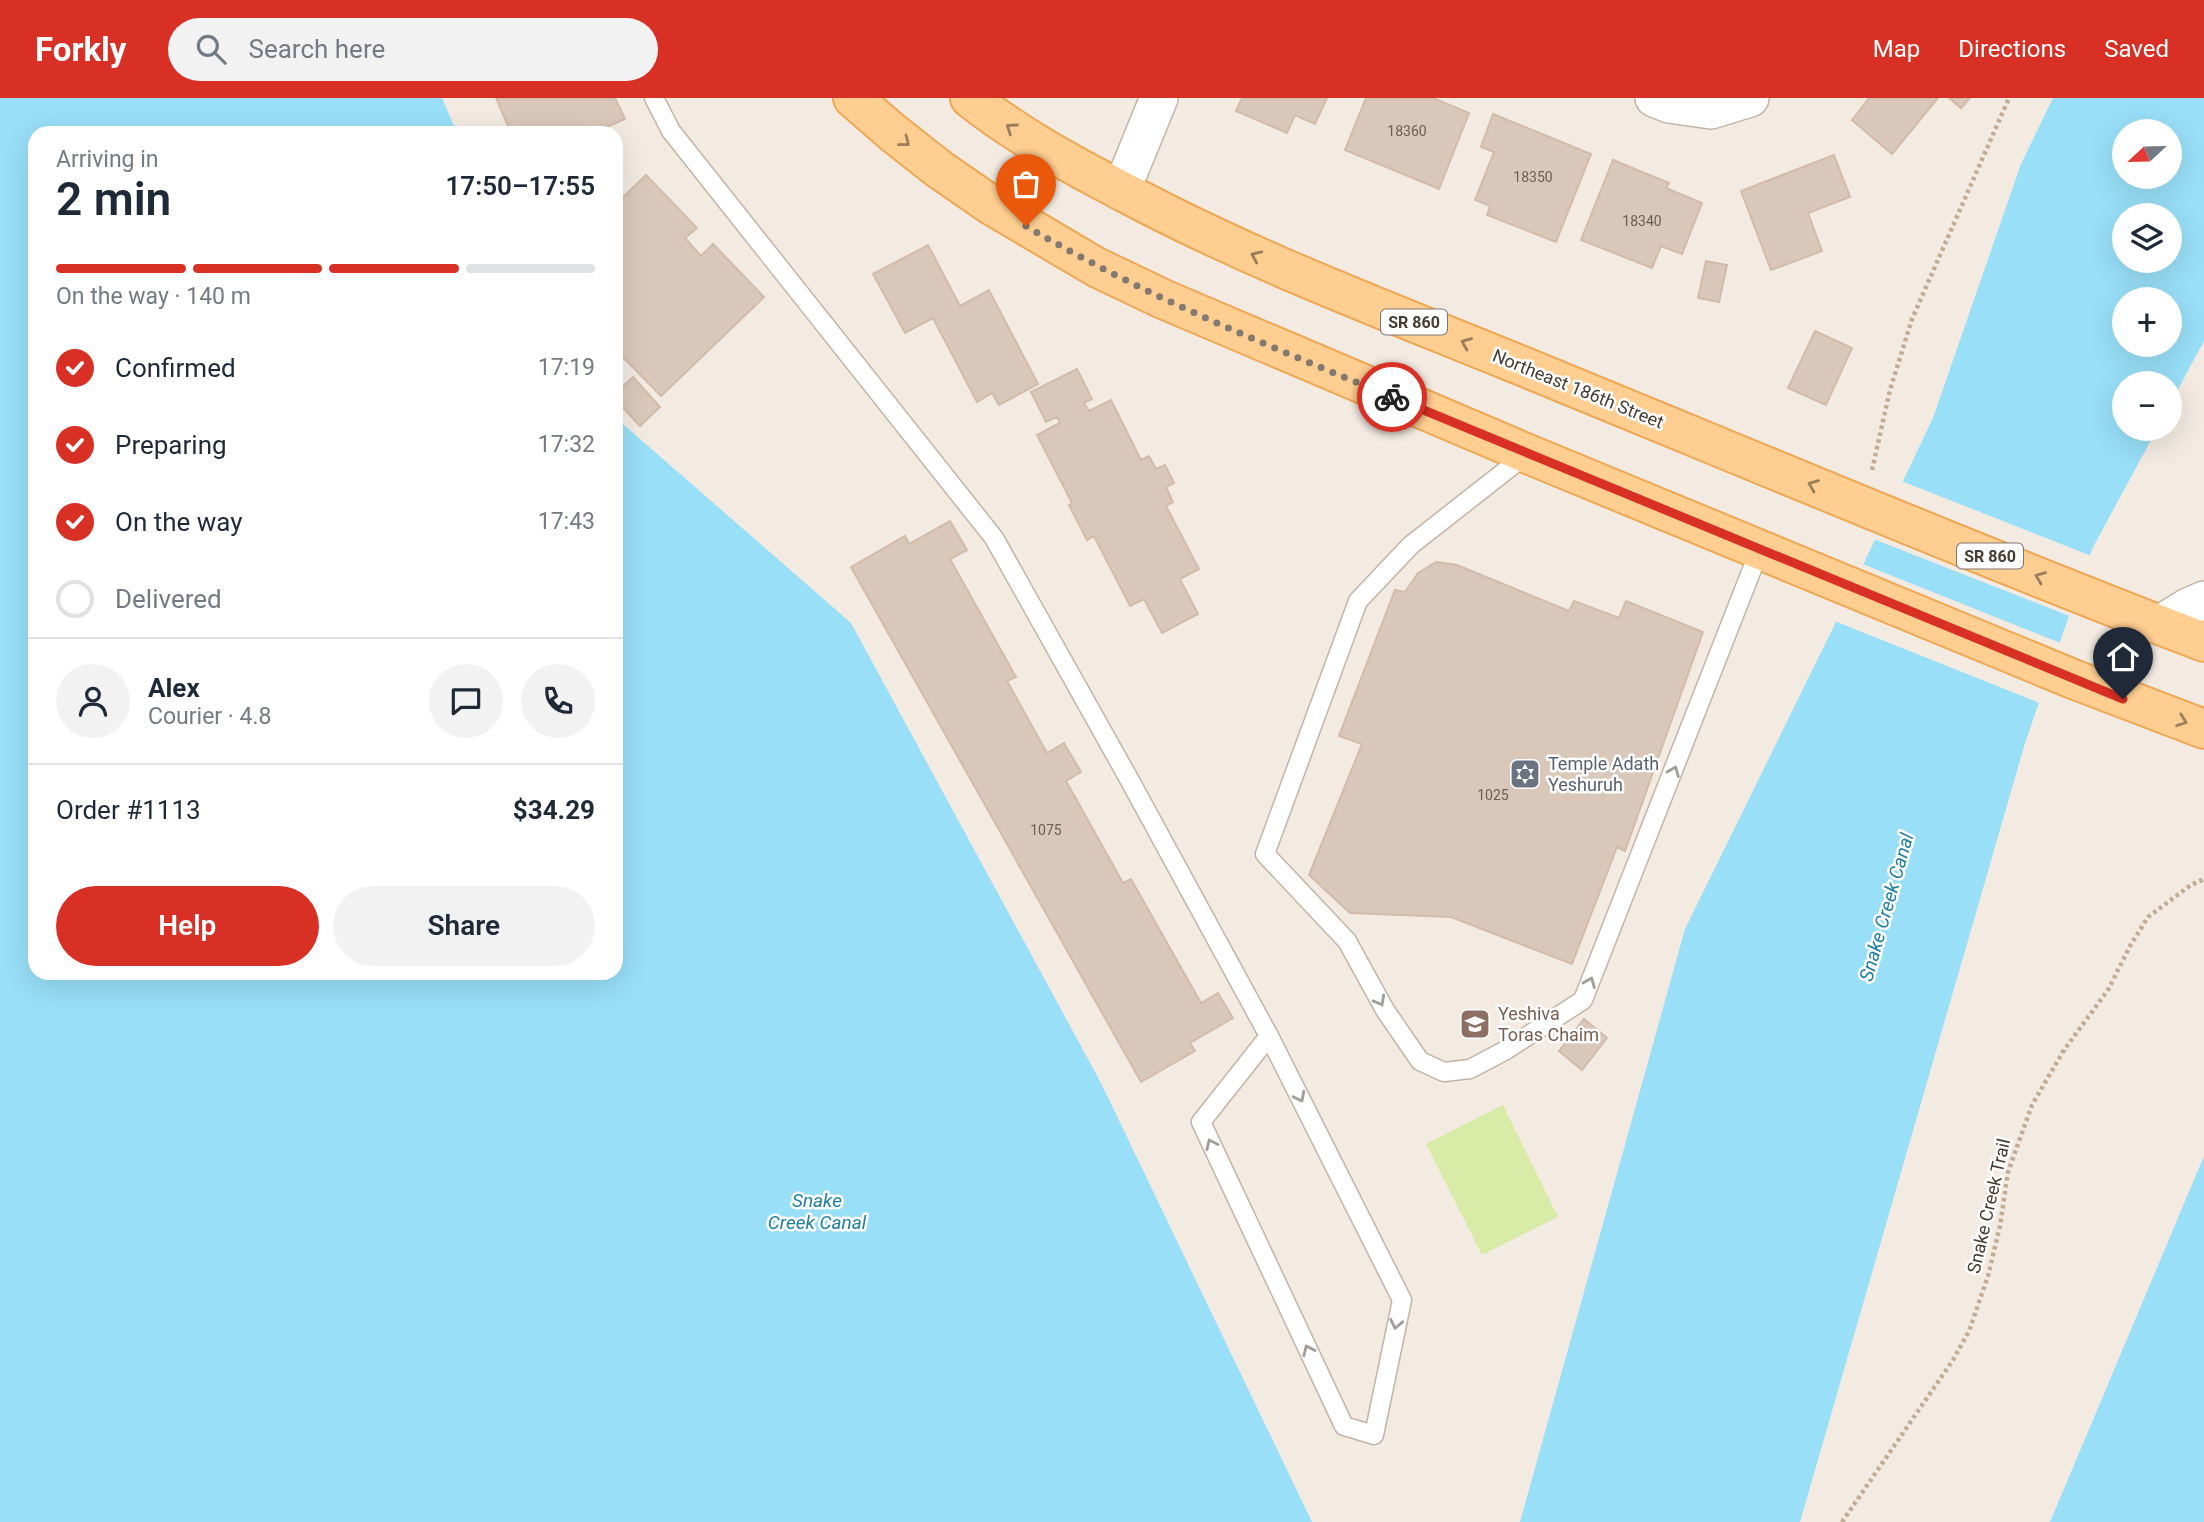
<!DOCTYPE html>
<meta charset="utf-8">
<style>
:root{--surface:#fff;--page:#f2f2f3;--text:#1f2937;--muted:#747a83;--line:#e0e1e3;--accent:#d93025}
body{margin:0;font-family:Roboto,sans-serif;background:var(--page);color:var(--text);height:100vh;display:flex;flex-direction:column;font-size:26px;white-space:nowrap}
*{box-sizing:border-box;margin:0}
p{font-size:23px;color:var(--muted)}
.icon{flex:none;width:38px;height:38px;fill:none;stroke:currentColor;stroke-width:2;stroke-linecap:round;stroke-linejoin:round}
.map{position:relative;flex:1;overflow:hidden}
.side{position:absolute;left:28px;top:28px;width:595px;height:854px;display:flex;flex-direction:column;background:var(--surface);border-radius:21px;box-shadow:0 7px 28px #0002}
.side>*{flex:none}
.needle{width:46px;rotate:248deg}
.fabs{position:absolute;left:2112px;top:21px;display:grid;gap:14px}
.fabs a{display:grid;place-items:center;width:70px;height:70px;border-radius:50%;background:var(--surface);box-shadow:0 7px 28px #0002;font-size:35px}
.pin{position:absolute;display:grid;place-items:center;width:60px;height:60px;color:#fff;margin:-72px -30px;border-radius:50% 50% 50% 0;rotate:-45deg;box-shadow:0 0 7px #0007}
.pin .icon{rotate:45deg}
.courier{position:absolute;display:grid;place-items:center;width:70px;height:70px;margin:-35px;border:5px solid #d93025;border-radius:50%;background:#fff;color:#222;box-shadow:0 2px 9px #0007}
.headline em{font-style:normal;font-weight:600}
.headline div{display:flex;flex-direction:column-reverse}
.headline{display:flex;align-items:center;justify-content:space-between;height:119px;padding:0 28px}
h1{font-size:46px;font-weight:600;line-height:52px}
.bar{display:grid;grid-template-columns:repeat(4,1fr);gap:10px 7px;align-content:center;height:84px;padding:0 28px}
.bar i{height:9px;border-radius:5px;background:var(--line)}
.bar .on{background:var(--accent)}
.bar p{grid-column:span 4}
.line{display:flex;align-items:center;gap:18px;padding:0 28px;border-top:2px solid var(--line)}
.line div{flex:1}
.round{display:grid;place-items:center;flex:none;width:74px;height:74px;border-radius:37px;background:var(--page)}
ol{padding:0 28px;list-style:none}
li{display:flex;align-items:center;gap:21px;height:77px}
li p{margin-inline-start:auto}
li .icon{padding:7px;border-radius:50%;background:var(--accent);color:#fff;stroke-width:4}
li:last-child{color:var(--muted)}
li i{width:38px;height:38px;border:4px solid var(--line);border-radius:50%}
.primary-button{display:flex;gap:14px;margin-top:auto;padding:14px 28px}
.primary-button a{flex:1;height:80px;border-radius:42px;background:var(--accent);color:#fff;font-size:28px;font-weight:600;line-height:80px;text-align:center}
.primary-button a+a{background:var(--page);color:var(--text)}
header{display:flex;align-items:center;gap:42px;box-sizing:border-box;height:98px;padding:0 35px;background:var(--accent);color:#fff}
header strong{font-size:33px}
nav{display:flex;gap:38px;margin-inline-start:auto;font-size:24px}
.search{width:490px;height:63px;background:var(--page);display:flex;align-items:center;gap:18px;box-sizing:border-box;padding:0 24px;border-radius:38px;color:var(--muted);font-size:26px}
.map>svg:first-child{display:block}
.green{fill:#d8eca7}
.water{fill:#98dff7;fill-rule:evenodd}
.pier{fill:#f3ebe2}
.building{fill:#d9c8ba;stroke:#d1bbaa;stroke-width:2}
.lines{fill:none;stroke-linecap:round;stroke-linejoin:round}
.service-casing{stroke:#c2b4a7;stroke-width:21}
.minor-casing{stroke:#c2b4a7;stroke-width:40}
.primary-casing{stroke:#eea855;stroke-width:42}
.path{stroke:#c2ab94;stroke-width:4.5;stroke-dasharray:3.5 3.5;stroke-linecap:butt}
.service{stroke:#fff;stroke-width:18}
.minor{stroke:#fff;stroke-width:37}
.primary{stroke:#ffce90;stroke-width:38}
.oneway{stroke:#997d5c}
.oneway2{stroke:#a29d98}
.done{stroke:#827970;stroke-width:7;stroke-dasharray:0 12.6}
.route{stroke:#d93025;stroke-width:9}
.labels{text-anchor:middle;stroke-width:5;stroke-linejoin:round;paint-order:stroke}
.number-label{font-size:14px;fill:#6a5e54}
.shield{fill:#fff;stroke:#7d7670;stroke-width:2}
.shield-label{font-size:16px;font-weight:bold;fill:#453b32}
.street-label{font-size:18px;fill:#453b32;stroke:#fff}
.worship-label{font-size:18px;fill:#5b616d;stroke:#fff;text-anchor:start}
.education-label{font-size:18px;fill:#785e54;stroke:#fff;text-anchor:start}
.water-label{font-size:19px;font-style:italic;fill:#207fa1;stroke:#fff}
</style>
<header>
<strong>Forkly</strong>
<div class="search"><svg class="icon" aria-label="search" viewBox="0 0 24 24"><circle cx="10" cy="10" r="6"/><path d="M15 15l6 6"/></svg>Search here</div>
<nav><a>Map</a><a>Directions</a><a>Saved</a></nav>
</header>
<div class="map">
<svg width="2204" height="1424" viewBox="0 0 2204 1424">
<rect width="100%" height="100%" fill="#f3ebe2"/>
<path class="green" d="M1503,1007L1558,1119L1482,1157L1426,1046Z"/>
<path class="water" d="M0,0H442L457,35H35V875H616V320L851,525L1101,985L1312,1424H0Z
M2053,0H2204V243L2170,306V285H2124V331H2157L2092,451L2025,645L1800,1424H1520L1685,831L1833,530L1933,320L2021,66ZM2124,33H2170V79H2124ZM2124,117H2170V163H2124ZM2124,201H2170V247H2124Z
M2204,1058V1424H2050L2058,1405Z"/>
<path class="pier" d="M1899,382L2094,459L2072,519L1871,440Z
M1860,465L2063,546L2042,606L1832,522Z"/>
<path class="building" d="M496,0H615L625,21L593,35H511Z
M1242,0H1327L1315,26L1295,17L1287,35L1236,13Z
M1366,0H1433L1469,15L1439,91L1345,52Z
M1869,0H1938L1892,56L1852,22Z
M1949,0H1970L1961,10Z
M1493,16L1591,56L1556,144L1487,117L1490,108L1475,102L1494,54L1481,49Z
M1834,57L1850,99L1808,115L1822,153L1771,172L1741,93Z
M1613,62L1669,85L1666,90L1702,105L1682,156L1661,148L1652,170L1581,142Z
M646,77L697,130L685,140L701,158L713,146L764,199L661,298L616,252V106Z
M928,147L960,208L989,192L1038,286L999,307L992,295L977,304L933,220L905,235L873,176Z
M1706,163L1727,167L1719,204L1698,200Z
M1815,233L1852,250L1826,307L1788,290Z
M1077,271L1092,301L1084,305L1089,313L1111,302L1141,362L1149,358L1156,371L1165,367L1174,385L1166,389L1173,404L1166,408L1199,471L1180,481L1198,516L1162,535L1144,501L1130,508L1094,438L1087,442L1069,407L1072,405L1037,337L1060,325L1057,319L1046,324L1031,294Z
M633,279L660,309L640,328L616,302V295Z
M950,423L967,452L950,461L1016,579L1007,583L1047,655L1064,645L1081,674L1066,683L1123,785L1131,781L1201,905L1218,895L1233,920L1190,945L1195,953L1141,984L851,469L905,438L909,446Z
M1436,464L1457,467L1569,513L1574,503L1619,520L1626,503L1703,534L1625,753L1617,749L1572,866L1451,819L1350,815L1309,777L1362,646L1339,638L1395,492L1405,494L1418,475Z
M1584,921L1607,940L1582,972L1559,953Z"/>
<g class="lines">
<g class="service-casing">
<path id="service" d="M654,0L671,33L994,440L1129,681L1269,938L1402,1202L1374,1337L1344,1328L1201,1024L1269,938
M1527,356L1411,447L1358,503L1265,756L1347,843L1385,912L1420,963L1444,974L1470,971L1506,952L1583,902L1760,451"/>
</g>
<g class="minor-casing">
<path id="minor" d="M1654,0L1669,6L1711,12L1750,0
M1121,93L1159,0
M2159,527L2188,509L2204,502"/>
</g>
<g class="primary-casing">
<path id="primary" d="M853,0L892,34L939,71L991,107L1096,169L1163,201L1528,356L2073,581L2204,631
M970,0C1018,38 1072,67 1126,95C1248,160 1377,209 1505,261C1738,356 1969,454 2204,544"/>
</g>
<path class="path" d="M1872,372L1890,292L1912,221L2009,0
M1842,1424L1953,1262L1969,1233L1988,1178L2000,1128L2008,1074L2032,1007L2064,952L2108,892L2130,848L2148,819L2191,787L2204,781"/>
<use href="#service" class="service"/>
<use href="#minor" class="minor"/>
<use href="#primary" class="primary"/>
</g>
<defs><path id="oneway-chevron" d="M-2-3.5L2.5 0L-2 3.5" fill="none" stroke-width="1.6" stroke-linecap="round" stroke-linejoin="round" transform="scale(1.75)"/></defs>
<g class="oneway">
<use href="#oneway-chevron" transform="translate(1011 30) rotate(-145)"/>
<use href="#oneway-chevron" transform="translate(905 44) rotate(38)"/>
<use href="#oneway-chevron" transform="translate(1256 158) rotate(-156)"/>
<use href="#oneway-chevron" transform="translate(1466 245) rotate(-158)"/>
<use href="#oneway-chevron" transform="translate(1813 387) rotate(-158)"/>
<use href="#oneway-chevron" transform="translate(2040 479) rotate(-158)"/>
<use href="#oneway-chevron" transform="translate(2182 623) rotate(20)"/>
</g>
<g class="oneway2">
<use href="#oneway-chevron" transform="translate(1674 673) rotate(-68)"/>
<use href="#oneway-chevron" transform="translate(1590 884) rotate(-68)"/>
<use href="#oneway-chevron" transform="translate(1380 903) rotate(61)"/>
<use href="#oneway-chevron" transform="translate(1300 999) rotate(63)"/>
<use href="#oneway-chevron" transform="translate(1211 1046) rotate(-115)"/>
<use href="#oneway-chevron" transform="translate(1396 1226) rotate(102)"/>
<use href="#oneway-chevron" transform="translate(1308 1252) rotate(-115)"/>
</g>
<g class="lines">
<path class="done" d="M1026,128C1142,197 1267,247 1392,299"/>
<path class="route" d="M1392,299L2123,601"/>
</g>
<defs>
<g id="synagogue-square" transform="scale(1.575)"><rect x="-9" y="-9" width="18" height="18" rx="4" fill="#6b7280" stroke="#fff"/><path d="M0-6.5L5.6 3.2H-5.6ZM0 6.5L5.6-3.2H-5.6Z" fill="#fff"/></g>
<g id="school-square" transform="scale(1.575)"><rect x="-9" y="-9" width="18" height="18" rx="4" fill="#8d6e63" stroke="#fff"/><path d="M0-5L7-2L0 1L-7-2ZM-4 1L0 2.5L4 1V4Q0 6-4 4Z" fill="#fff"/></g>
</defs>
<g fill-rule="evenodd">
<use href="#synagogue-square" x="1525" y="676"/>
<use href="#school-square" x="1475" y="926"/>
</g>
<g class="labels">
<g class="number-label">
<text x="1407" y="38">18360</text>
<text x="1533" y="84">18350</text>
<text x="1642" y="128">18340</text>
<text x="1493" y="702">1025</text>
<text x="1046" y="737">1075</text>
</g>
<g class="shield">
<rect x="1381" y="211.5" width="66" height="25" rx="5"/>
<rect x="1957" y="445.5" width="66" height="25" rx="5"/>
</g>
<g class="shield-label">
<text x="1414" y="230">SR 860</text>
<text x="1990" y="464">SR 860</text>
</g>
<g class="street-label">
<text transform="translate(1578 291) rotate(22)" y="6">Northeast 186th Street</text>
<text transform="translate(1989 1108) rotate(-77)" y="6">Snake Creek Trail</text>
</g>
<g class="worship-label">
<text x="1548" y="672">Temple Adath<tspan x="1548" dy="21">Yeshuruh</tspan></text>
</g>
<g class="education-label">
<text x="1498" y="922">Yeshiva<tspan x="1498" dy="21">Toras Chaim</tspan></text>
</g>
<g class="water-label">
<text transform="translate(1886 809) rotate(-74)" y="7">Snake Creek Canal</text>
<text x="817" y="1109">Snake<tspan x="817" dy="22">Creek Canal</tspan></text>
</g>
</g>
</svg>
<div class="fabs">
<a><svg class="needle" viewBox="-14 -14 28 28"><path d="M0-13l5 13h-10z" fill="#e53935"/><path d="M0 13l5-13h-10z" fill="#747a83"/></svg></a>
<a><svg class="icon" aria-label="layers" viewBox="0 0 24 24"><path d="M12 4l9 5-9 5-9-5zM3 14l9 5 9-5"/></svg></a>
<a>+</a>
<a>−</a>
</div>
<div class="pin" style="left:1026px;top:128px;background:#ea580c"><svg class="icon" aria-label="bag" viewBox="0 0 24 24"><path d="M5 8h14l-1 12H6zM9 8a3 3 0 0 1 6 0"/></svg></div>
<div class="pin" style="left:2123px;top:601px;background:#1f2937"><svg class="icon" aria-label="home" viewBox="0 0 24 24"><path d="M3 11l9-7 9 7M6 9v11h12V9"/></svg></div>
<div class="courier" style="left:1392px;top:299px"><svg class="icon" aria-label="bike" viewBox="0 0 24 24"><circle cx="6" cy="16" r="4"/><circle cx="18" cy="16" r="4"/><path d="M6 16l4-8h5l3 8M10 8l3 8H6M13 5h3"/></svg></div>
<section class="side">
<div class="headline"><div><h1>2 min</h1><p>Arriving in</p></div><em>17:50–17:55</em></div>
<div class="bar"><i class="on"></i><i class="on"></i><i class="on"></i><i></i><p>On the way · 140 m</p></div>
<ol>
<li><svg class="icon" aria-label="check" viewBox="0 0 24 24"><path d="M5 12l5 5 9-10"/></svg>Confirmed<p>17:19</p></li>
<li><svg class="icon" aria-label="check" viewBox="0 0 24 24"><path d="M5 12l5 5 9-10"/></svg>Preparing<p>17:32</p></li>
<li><svg class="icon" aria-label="check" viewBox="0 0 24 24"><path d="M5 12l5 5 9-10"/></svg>On the way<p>17:43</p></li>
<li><i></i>Delivered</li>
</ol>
<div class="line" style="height:126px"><a class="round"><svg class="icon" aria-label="person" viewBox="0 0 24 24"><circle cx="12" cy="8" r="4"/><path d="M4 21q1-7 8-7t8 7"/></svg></a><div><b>Alex</b><p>Courier · 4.8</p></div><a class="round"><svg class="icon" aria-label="chat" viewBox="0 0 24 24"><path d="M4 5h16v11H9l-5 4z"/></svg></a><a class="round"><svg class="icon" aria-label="phone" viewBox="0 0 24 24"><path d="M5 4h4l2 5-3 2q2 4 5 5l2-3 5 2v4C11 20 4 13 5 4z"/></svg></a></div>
<div class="line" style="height:91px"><div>Order #1113</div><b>$34.29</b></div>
<div class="primary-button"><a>Help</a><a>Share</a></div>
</section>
</div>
